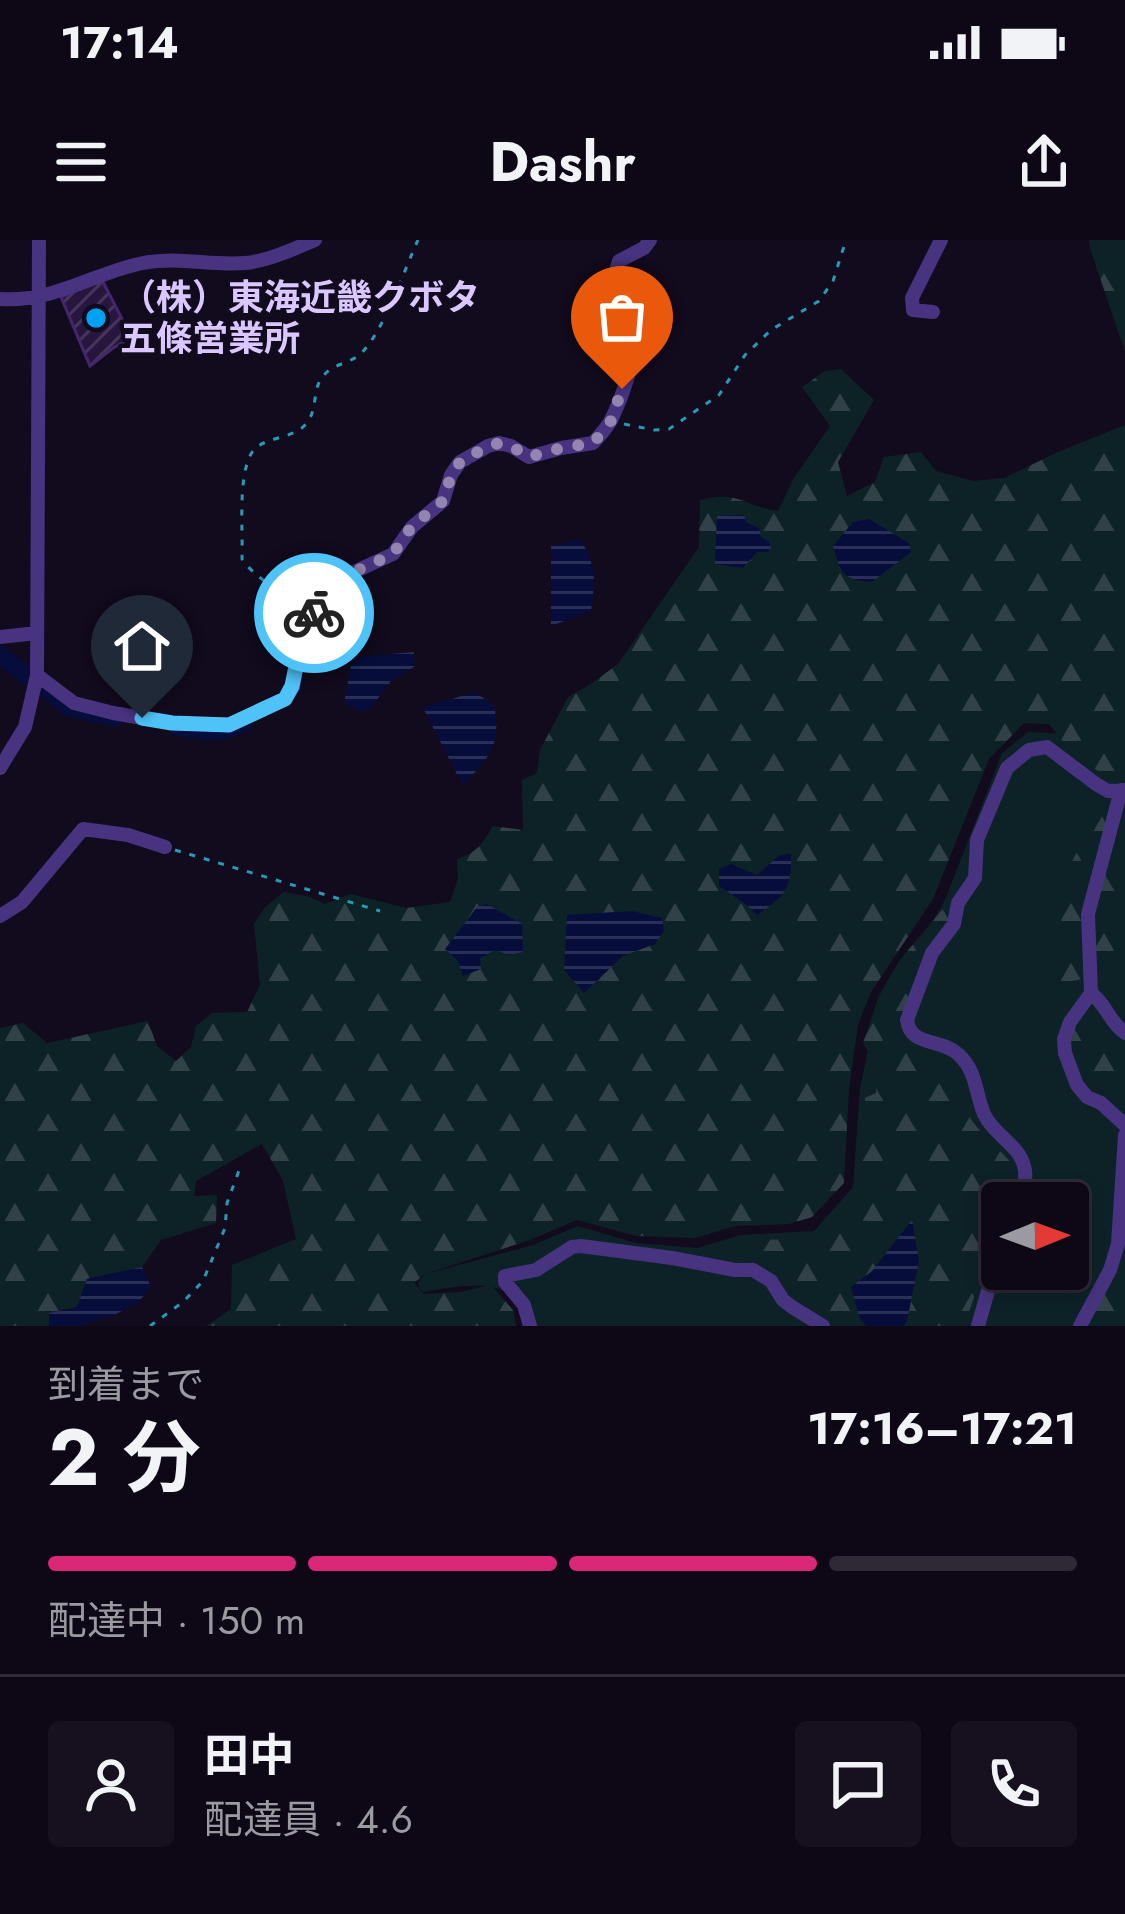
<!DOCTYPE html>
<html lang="ja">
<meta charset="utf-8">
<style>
:root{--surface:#0e0816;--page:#17111f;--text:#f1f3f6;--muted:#9b9aa1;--line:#2e2935;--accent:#db2777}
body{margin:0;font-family:Jost,"Noto Sans JP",sans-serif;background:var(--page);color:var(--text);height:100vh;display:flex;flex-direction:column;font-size:45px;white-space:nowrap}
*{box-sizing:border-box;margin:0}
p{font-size:39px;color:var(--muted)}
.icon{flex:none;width:66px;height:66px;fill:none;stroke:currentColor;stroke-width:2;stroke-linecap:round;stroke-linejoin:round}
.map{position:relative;height:1086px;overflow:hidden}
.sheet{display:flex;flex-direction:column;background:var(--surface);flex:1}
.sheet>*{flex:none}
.needle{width:78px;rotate:89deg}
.buttons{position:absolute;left:981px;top:942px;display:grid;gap:24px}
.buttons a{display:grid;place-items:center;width:108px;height:108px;border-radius:12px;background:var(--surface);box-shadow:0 6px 18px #0003,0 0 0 3px var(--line);font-size:60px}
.pin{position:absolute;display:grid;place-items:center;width:102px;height:102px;color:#fff;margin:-123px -51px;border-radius:50% 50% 50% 0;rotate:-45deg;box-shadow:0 0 12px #0007}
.pin .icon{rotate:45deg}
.courier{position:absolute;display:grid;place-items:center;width:120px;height:120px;margin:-60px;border:9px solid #4fc3f7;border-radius:50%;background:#fff;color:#222;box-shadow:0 3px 15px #0007}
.summary em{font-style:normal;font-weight:700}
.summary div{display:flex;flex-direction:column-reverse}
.summary{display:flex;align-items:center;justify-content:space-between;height:204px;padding:0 48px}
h1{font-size:78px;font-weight:700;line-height:90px}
.bar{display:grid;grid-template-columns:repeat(4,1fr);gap:18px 12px;align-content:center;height:144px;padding:0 48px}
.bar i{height:15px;border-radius:9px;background:var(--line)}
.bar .selected{background:var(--accent)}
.bar p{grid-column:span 4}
.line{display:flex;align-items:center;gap:30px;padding:0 48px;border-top:3px solid var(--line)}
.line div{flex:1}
.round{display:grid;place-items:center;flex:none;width:126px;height:126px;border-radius:12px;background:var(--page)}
.status{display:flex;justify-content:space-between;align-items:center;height:84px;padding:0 60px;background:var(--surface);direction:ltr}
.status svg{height:33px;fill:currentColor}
header{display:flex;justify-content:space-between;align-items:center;height:156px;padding:0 48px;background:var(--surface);font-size:54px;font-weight:700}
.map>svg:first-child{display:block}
.green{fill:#0d2227;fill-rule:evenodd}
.forest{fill:url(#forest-firs)}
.water{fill:url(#water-rules)}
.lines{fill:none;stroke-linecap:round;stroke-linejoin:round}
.river{stroke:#060d3b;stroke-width:18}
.building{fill:url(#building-hatch);stroke:#44266c;stroke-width:3}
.path{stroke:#269bb3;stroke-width:3;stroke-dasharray:6 9;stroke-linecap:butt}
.minor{stroke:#47337f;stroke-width:14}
.done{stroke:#9485b0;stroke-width:12;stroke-dasharray:0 21.6}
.route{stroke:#4fc3f7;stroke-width:15}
.poi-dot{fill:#00a1f2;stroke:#120a1d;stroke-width:4.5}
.labels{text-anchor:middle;stroke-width:9;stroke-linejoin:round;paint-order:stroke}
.poi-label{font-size:36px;font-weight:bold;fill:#dac7ff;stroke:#120a1d;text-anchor:start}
</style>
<div class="status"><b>17:14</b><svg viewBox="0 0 49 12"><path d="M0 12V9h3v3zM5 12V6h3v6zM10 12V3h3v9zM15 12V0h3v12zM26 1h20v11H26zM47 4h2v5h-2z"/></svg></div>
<header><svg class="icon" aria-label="menu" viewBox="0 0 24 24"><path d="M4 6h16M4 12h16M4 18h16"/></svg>Dashr<svg class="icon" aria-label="share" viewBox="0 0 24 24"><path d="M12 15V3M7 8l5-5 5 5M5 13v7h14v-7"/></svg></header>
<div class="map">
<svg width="1125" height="1086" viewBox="0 0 1125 1086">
<defs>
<pattern id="forest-firs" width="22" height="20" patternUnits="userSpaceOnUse" patternTransform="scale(3)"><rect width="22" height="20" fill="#0d2227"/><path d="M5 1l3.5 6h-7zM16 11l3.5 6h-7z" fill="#304147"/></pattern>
<pattern id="water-rules" width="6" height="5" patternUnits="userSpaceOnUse" patternTransform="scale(3)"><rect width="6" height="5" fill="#060d3b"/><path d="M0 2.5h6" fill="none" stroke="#2a2f58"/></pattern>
<pattern id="building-hatch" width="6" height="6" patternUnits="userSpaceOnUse" patternTransform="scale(3)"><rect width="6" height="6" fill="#28163f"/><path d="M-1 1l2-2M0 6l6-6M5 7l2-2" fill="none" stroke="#47365c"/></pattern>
</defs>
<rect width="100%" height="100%" fill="#120a1d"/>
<path class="green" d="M1125,487V1086H523C522,1031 459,1046 424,1052L419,1048L418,1042L425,1034L533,1005L578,986L636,1003L698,1008L740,995L814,991L853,947L860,848L874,781L945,660L1002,513L1028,492L1091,495ZM1002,963H1068V1029H1002Z"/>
<path class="forest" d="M1089,0H1125V112L1090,8Z
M841,129L874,160L838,222L847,256L875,242L884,217L921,212L936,231L973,241L1004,238L1058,212L1125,185V543L1118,544L1074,515L1049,484L1024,483L989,519L933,659L871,752L858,785L849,849L844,943L812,977L789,984L735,986L695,998L636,996L577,980L530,1000L425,1034L414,1043L424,1054L460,1052L491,1045L513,1070L516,1086H206L231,1069L232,1025L296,999L283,941L262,904L196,941L194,956L217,955L216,983L161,1000L142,1027L87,1039L77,1067L49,1073V1086H0V788L23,783L47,803L148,781L157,806L176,821L191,807L196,786L212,773L247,772L260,745L254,684L265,667L284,652L310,657L325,664L351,654L406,668L450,662L458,639L457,619C477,613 483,603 493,586L523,590L522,540L537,533L540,510L568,457L591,444L618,424L699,307L700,260C741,250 742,266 778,271L794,238L830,186L802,147L825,131Z
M1101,574L1106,584L1125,589V658L1117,662L1119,677L1109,694L1114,711L1096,721L1083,739L1056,744C1049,728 1055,714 1053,697C1052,671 1043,648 1064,626C1075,614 1068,629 1076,614C1084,598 1089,587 1101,574Z
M947,669L951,672C949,692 928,712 918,731C907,755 903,781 899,807C926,812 947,828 960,854C965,863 966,872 972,881C984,897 1000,909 1013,925V947L1007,963H1002V976L988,995L983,1032L964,1086H835L823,1060L794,1043L777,1026L717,1009L740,1000L813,999L860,942L865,858L876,853L877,827L863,803L879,756L899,721L942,670Z
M1088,766L1092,769C1080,797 1096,813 1125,808V863C1071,854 1052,808 1088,766Z
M1125,991V1086H1086L1089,1075L1114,1039Z"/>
<path class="water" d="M744,275L746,282L759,288L761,297L769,301L771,308L768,312H757L743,328L715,324L717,276Z
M869,279L909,303L911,312L872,342C842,340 841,333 833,306L853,282Z
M580,299C597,326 595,341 591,371L551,386V306Z
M414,412V427L391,441L370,469L361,471L344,463L351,425L358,417Z
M474,452L494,465C502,507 489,516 463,546L423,468Z
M791,614C792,648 785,657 757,675L747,665L719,646V629L731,624L757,635L780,615Z
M487,664L522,684L523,712L509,715L495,710L480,718L481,729L463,736L458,721L445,709L477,667Z
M632,671L662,678L664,691L655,704L623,716L584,753L564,730L567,675Z
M912,980L919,1021L907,1081L904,1086H866L860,1079L851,1047L872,1031Z
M142,1027L151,1047L138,1063L114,1075L80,1086H49V1073L77,1067L87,1039Z"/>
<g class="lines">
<path class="river" d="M306,403L341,345
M0,415L70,468L115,478
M178,487C206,491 217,496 244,483"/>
</g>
<path class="building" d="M102,40L132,98L113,108L90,126L61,57Z"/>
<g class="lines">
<path class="path" d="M624,184L654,190L669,189L719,155L745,115L771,90L819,61L833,41L846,0
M304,362C282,354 255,338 242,319C243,290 238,241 250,216C258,196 290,201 305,185C319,171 311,146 325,134C333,125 348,123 358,116C382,97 404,30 418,0
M175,610L380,671
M150,1086L183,1062L203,1041L225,988L227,963L241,925"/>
<path class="minor" d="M0,59C53,63 93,33 143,23C179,16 210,26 245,23C268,21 294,9 315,0
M933,72L913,70L912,58L941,0
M0,397L37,393
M37,435L74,463L113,473L172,483L229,485L285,459L293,447L302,397L317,367L343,337L393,314L412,287L443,261L451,235L460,222L488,206L499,203L511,206L529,217L561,208L593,203C599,196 607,188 611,180C620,162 639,113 633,95C624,64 607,56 619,21L644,8L650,0
M0,528L25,487L37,435L39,0
M1121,550L1088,674L1091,753L1070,782L1064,799L1065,813L1077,845L1087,857L1101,863L1125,885
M0,676L22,662L83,589L128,595L165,607
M1091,753C1106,764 1110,783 1125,793
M1019,963C1022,951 1028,938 1024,926C1019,905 993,894 984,874C975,852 977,831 958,814C941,798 910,807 907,780L932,713L954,684L958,663L975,638L977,600L1007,528L1029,510L1047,507L1096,544L1108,551L1125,550
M530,1086L524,1065L505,1042V1036L536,1030L572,1007L581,1006L672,1018L735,1030H753L771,1041L783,1060L792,1067L823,1086
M978,1086L990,1044L995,1000L1002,991
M1080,1086L1110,1030L1118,1004L1125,895"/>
</g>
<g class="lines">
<path class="done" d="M314,373L343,337L393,314L412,286L443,261L451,236L460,222L488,206L500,203L511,206L529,217L561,208L593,203L610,183L622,149"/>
<path class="route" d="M142,478L172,483L229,485L285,459L292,446L302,397L314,373"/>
</g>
<circle class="poi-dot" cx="96" cy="78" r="12"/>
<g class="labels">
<g class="poi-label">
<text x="120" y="70">（株）東海近畿クボタ<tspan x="120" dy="41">五條営業所</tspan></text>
</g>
</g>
</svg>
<div class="buttons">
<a><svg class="needle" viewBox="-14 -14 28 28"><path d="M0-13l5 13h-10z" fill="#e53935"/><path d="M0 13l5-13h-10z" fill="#9b9aa1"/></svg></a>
</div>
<div class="pin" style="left:622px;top:149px;background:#ea580c"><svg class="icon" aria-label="bag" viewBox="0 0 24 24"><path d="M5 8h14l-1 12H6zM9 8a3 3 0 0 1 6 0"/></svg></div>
<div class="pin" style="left:142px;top:478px;background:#1f2937"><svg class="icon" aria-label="home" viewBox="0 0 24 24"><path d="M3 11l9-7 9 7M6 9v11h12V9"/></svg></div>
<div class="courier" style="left:314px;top:373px"><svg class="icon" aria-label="bike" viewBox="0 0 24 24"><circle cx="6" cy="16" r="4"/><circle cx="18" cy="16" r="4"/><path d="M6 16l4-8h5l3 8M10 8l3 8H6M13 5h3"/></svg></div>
</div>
<section class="sheet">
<div class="summary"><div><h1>2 分</h1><p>到着まで</p></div><em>17:16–17:21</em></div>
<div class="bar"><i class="selected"></i><i class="selected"></i><i class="selected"></i><i></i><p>配達中 · 150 m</p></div>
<div class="line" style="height:216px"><a class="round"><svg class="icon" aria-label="person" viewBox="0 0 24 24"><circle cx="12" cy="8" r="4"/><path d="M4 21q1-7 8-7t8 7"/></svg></a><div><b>田中</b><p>配達員 · 4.6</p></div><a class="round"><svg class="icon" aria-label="chat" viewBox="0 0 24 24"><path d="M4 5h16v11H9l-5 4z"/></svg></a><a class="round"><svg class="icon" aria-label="phone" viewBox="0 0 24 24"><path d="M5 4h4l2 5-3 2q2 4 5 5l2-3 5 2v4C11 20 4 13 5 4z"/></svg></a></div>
</section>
